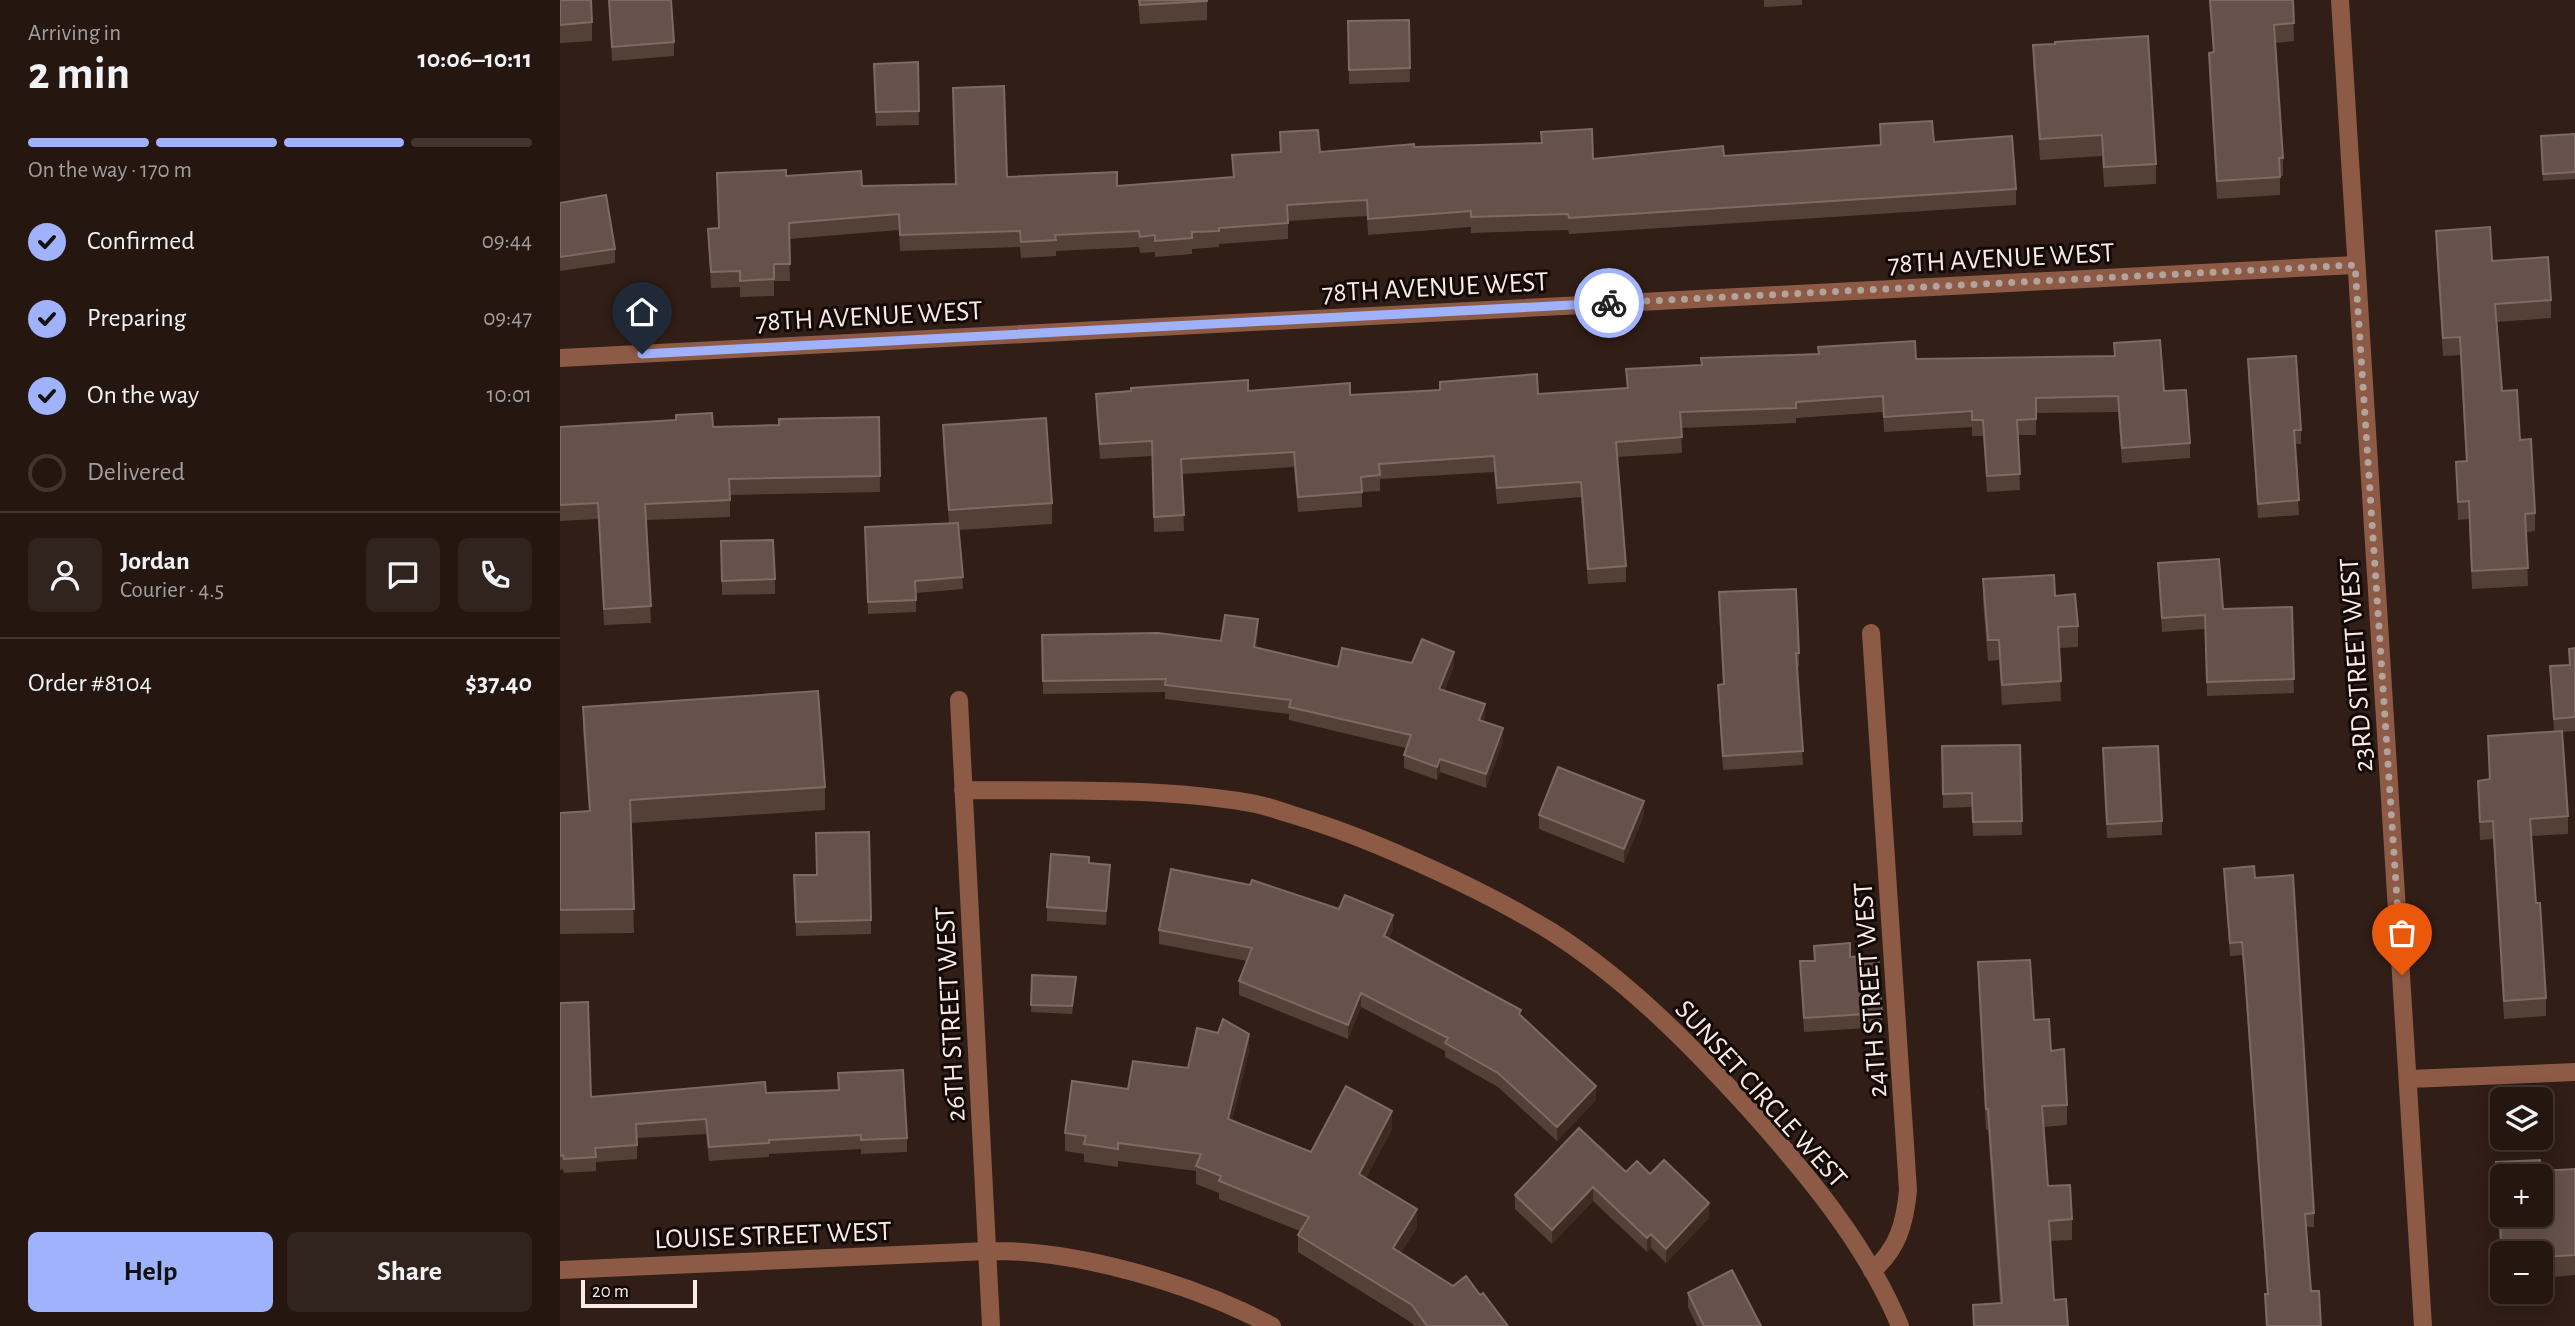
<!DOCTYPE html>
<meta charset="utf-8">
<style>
:root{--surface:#251610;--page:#31231e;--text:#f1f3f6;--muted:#a39f9f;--line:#423530;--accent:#a1b2fd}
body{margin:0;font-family:"Alegreya Sans",sans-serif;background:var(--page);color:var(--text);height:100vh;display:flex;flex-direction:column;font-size:26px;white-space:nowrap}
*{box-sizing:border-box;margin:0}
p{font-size:23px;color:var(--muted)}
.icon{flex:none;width:38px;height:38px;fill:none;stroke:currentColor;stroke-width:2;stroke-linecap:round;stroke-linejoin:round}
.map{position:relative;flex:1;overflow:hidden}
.panel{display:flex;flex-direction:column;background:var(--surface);width:560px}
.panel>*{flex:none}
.fabs{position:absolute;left:1930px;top:1087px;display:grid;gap:14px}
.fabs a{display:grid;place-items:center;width:63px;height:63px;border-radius:10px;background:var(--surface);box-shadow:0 4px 18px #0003,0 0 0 2px var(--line);font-size:35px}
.scale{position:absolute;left:21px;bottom:18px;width:116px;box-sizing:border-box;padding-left:7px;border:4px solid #f9ebe6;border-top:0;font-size:19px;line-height:24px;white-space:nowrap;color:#f9ebe6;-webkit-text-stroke:5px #130a07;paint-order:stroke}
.pin{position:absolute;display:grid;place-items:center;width:60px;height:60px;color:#fff;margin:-72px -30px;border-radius:50% 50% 50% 0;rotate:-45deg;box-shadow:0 0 7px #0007}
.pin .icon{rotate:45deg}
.courier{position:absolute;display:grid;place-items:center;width:70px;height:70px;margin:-35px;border:5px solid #a1b2fd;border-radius:50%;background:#fff;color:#222;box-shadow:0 2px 9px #0007}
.head em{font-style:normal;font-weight:600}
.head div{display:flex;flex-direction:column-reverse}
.head{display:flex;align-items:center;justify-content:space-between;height:119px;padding:0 28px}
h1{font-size:46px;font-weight:600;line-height:52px}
.bar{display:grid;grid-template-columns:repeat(4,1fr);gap:10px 7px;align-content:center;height:84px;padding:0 28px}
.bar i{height:9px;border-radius:5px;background:var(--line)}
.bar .on{background:var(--accent)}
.bar p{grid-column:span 4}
.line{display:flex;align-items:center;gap:18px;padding:0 28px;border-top:2px solid var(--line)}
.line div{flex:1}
.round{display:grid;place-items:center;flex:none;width:74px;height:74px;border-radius:10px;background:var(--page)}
ol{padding:0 28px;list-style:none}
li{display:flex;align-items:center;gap:21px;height:77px}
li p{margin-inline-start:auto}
li .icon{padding:7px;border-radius:50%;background:var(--accent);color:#111;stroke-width:4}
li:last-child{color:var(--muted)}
li i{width:38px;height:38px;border:4px solid var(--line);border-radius:50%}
.button{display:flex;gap:14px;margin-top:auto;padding:14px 28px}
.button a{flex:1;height:80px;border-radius:10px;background:var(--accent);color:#111;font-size:28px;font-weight:600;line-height:80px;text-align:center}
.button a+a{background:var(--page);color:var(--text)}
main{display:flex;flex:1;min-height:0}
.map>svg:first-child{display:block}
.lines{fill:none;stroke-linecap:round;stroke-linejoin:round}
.minor{stroke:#8d5a45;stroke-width:18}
.wall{fill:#544037}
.shaded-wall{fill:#3f2b22}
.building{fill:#66524a;stroke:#7d6a62;stroke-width:2;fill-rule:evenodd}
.done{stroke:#b3a39d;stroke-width:7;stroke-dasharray:0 12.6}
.route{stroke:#a1b2fd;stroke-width:9}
.labels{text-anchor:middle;stroke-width:6;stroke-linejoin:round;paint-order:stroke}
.street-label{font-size:28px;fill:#f9ebe6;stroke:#130a07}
</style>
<main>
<section class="panel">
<div class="head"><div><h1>2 min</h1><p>Arriving in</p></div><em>10:06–10:11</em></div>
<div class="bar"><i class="on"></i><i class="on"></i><i class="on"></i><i></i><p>On the way · 170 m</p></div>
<ol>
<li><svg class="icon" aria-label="check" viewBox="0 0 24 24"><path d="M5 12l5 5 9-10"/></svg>Confirmed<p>09:44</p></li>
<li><svg class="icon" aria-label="check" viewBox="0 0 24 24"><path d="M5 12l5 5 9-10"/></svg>Preparing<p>09:47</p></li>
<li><svg class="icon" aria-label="check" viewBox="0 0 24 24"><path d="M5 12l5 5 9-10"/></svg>On the way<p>10:01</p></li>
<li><i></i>Delivered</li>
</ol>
<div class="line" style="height:126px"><a class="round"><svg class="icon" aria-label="person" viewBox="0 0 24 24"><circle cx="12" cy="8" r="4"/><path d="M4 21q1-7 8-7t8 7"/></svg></a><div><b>Jordan</b><p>Courier · 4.5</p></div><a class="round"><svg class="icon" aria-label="chat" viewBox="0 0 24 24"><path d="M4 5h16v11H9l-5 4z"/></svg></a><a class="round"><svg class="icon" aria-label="phone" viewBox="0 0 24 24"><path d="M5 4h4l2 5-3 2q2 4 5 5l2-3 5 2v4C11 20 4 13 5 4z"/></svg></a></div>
<div class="line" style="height:91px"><div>Order #8104</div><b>$37.40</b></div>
<div class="button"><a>Help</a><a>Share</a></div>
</section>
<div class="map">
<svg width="2015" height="1326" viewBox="0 0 2015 1326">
<rect width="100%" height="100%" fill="#311e16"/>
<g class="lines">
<path class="minor" d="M1780,0L1863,1326
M0,358L1795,265
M1311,633L1348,1190C1345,1223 1338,1249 1312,1271
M399,700L431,1326
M403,790C499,791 596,787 691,803C704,805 717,810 730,814C760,823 788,833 817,845C877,870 937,898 992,932C1067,980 1130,1044 1189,1109C1247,1174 1306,1244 1340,1326
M1849,1079L2015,1072
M0,1270L427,1251C516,1249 634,1284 712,1326"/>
</g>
<path class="wall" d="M0,0L32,22V41L0,43Z
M49,0L114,42V56L52,61Z
M578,0H647V20L580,24Z
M1204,0H1242V5L1204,7Z
M1649,0H1733L1734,41L1715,43L1723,158V176H1720V195L1657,199L1649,71V53L1653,52Z
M849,20L850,82L789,84L788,21Z
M1473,45L1596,164V184L1544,187L1542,156L1480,160L1473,66Z
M358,62L359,125L316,126L314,64Z
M393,88L447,177L557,186L673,178L672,155L720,152V132L760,152L981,143V132L1033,159L1164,156L1320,145V124L1374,142L1456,189V205L1009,234L1008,230L911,233V227L808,235L807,216L788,217L728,221V239L659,244V247L632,249V254L595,257V252L580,253L579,247L496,251V256L461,258L460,247L340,251L339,230L229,239L230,281H214V296L180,297V287L151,288L148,229L159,228L157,173L226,176L302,186L396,184Z
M2015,134V179L1983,181L1981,136Z
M0,203L55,249V263L0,271Z
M1876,231L1932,261L1991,300V318L1937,322L1942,391L1960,440L1975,513V531L1966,532L1968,586L1912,589L1909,519L1898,520L1896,462H1906L1900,355L1883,356L1876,249Z
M1554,343L1604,391L1630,443V458L1562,463L1558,412L1476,413V435H1458L1460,490L1427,492L1423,436H1412V427L1324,432L1323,412L1236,418V423L1121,428L1122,453L1057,457L1066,566V582L1028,584L1021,497L937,504L934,472L820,479V491L802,492V507L738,512L734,467L622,474L624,531L594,532L592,456L540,459L536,409V394L688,391L790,395L978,394L1067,388L1066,369L1356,359L1554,356Z
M1688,359L1741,430V444H1735L1739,515L1698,518L1688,373Z
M319,417L320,492L170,495V517L86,520L91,623L44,625L38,519L0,521V427H153L219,425Z
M383,425L492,503V524L399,530L403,589L356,593V612L308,614L305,540L389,524L383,446Z
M161,541L215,579V594L162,595Z
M1598,563L1663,609L1732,607L1734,693L1647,696L1645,629L1602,632Z
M1423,579L1495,596L1518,626V647L1499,648L1501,701L1442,705L1439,660L1428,661L1423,600Z
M1159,592L1239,653V667H1237L1243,765L1163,770L1158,699V685L1163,684Z
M698,633L696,648L778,667L852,663L894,666L884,691L925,718L923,722L943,742L926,788L880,772L877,780L844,768V755L846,748L729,720V714L605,699V692L483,694L482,635L661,641Z
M2015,648V731L2002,732L2008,816V834L1971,836L1976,903L1986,998V1016L1944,1019L1933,839L1920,840L1918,781L1929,780L1928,736L1994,731L1990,666L2009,665V649Z
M23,707L265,787V810L71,823L74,933L0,934V813L29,812L23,730Z
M1460,745L1462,835L1413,836L1412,807L1383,808L1382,746Z
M1543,748L1602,821V835L1547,838Z
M979,815H1084L1064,863L979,829Z
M529,863L550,879L546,925L487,921V907Z
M1664,869L1695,878L1754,1213V1227H1746L1751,1291L1761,1326H1706L1705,1294H1707L1685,988L1682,955L1670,956L1664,882Z
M234,875H257L311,920V934L236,936Z
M833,929L829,938L1036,1100L997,1141L938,1087L885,1057V1051L801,1007L788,1039L679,995V981L687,961L599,944V930Z
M1254,946L1322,1013V1027L1244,1032L1240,961H1254Z
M1418,962L1474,1020L1491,1051L1507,1105V1125L1484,1127L1488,1186L1512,1219V1240L1490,1241L1494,1300L1508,1326H1413V1305L1440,1303L1428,1130H1426L1418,983Z
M472,975L516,985L512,1014L471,1012Z
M0,1003L31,1097L206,1093L278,1090V1073L347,1138V1152L301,1154V1149L209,1154V1157L149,1161L146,1134L77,1138V1159L36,1162V1171L4,1173L3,1169L0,1170Z
M689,1051L672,1120L751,1152L832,1129L806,1178L857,1227L841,1253L893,1286L920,1295L948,1326H854L852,1323L738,1252V1235L740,1231L659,1199V1193L636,1184V1171L558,1161V1167L524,1162V1154L505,1151V1133L568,1089L628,1068Z
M1936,1162L1981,1171L2015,1169V1275L1981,1278V1253H1942V1276L1936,1183Z
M1066,1172L1090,1174L1149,1218L1106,1263L1091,1248L1087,1252L1033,1201L992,1244L955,1209V1195Z
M1128,1293L1201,1326H1137L1128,1307Z"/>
<path class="shaded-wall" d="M698,619V633L694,661V647Z
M894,652V666L879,702V689Z
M925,704V718L919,734V720Z
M943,728V742L926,788V774Z
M880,759V772L877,780V767Z
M1084,801V815L1064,863V849Z
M550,865V879L546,925V911Z
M833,915V929L824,950V936Z
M801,993V1007L788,1039V1025Z
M689,1034V1051L668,1137V1119Z
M1036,1086V1100L997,1141V1127Z
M832,1111V1129L799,1191V1174Z
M1033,1187V1201L992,1244V1230Z
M1149,1203V1218L1106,1263V1249Z
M857,1209V1227L833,1266V1248Z
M1091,1234V1248L1087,1252V1238Z"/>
<path class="building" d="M0,0H31L32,22L0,25Z
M49,0H111L114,42L52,47Z
M579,0H647V1L580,5Z
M1650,0H1733L1734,23L1714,25L1723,158H1719L1720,177L1657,181L1649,53L1654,52Z
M849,20L850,68L789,70L788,21Z
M1588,36L1596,164L1544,167L1542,135L1480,139L1473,45L1495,44V42Z
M358,62L359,111L316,112L314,64Z
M444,86L447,177L557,172V186L674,177L672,155L721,152L720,132L758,130L760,152L854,144V147L982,143L981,132L1032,129L1033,159L1163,146L1164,156L1321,145L1320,124L1372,121L1374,142L1452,136L1456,189L1009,218L1008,214L911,217V211L808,219L807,200L788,201L727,205L728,223L659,228V231L632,232V238L595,241V235L580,237L579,231L495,235L496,240L461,242L460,231L340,235L339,214L229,223L230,264H214V279L180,281V271L151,272L148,229L159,228L157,173L226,170V176L301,171L302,186L396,184L393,88Z
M2015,134V172L1983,174L1981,136Z
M46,195L55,249L0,257V203Z
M1930,227L1932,261L1988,257L1991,300L1935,304L1942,391L1957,390L1960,440L1971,439L1975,513L1965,514L1968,568L1912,571L1909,501L1898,502L1896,462L1907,461L1900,337L1883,338L1876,231Z
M1600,340L1604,391L1626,390L1630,443L1562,448L1558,396L1476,398V419L1457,420L1460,474L1427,476L1423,420H1412V411L1324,417L1323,396L1236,402V408L1120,412L1122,437L1056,442L1066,566L1028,569L1021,482L937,488L934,456L819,464L820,475L801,477L802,492L738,497L734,452L621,459L624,515L594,517L592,441L540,444L536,394L571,391V388L688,380V391L790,383V395L880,390V382L977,374L978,394L1068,388L1066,369L1142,365L1141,358L1259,354L1258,347L1355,341L1356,359L1555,356L1554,343Z
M1736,356L1741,430H1734L1739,500L1698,504L1688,359Z
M152,413L153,427L219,425V419L319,417L320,476L169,479L170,500L85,504L91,606L44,609L38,503L0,505V427L116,420V415Z
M486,418L492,503L389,510L383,425Z
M398,523L403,577L355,581L356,600L308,602L305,527Z
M213,540L215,579L162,581L161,541Z
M1659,559L1663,609L1732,607L1734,679L1647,682L1645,615L1602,618L1598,563Z
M1494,575L1495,596L1515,594L1518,626L1498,627L1501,681L1442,685L1439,640H1428L1423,579Z
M1236,589L1239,653H1236L1243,751L1163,756L1158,685L1164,684L1159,592Z
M665,615L698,619L694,647L778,667L782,648L852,663L862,639L894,652L879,689L925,704L919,720L943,728L926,774L880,759L877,767L844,755L851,735L729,707L731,700L605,685L606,679L483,681L482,635L598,633L661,641Z
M2015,648V717L1994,719L1990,666L2010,665L2009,649Z
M258,691L265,787L70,800L74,909L0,910V813L30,811L23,707Z
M2002,731L2008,816L1970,819L1976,903H1980L1986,998L1944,1001L1933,821L1920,822L1918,781L1930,779L1928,736Z
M1460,745L1462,821L1413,822L1412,793L1383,794L1382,746Z
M1598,746L1602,821L1547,824L1543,748Z
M998,767L1084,801L1064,849L979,815Z
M309,832L311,920L236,922L234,875H257L256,833Z
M491,854L529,857V863L550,865L546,911L487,907Z
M1694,866L1695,878L1733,875L1754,1213L1745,1214L1751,1291H1759L1761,1326H1707L1705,1294H1708L1685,974L1682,942L1670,943L1664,869Z
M611,869L690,885L692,880L779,909L785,895L833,915L824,936L961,1010L959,1014L1036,1086L997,1127L938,1073L885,1043L888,1038L801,993L788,1025L679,981L692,948L599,930Z
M1290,943V957L1318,955L1322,1013L1244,1018L1240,961H1255L1254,946Z
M1470,960L1474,1020L1489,1019L1491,1051L1504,1049L1507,1105L1482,1106L1488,1186L1510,1185L1512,1219L1489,1221L1494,1300L1506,1299L1508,1326H1414L1413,1305L1442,1303L1428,1109H1426L1418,962Z
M472,975L516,977L512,1006L471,1005Z
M28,1002L31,1097L205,1082L206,1093L279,1090L278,1073L343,1070L347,1138L301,1140V1135L209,1140V1143L149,1147L146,1119L76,1124L77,1145L35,1148L36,1157L4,1159L3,1155L0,1156V1003Z
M663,1019L689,1034L668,1119L751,1152L786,1086L832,1111L799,1174L857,1209L833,1248L893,1286L906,1276L920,1295L923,1293L948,1326H867L852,1305L738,1235L749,1217L659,1181L661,1176L636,1166L641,1154L558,1143V1149L524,1144L526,1136L505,1133L512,1081L568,1089L573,1061L628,1068L637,1028L658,1033Z
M1019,1128L1066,1172L1077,1161L1090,1174L1104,1160L1149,1203L1106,1249L1091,1234L1087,1238L1033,1187L992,1230L955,1195Z
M1980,1160L1981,1171L2015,1169V1255L1981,1257V1253H1942V1255L1936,1162ZM1942,1176H1981V1214H1942Z
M1172,1270L1201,1326H1144L1128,1293Z"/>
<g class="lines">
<path class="done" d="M1049,303L1795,265L1842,975"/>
<path class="route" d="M82,354L1049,303"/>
</g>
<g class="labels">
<g class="street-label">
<text transform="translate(1441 257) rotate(-3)" y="10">78TH AVENUE WEST</text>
<text transform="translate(875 286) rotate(-3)" y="10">78TH AVENUE WEST</text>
<text transform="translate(309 315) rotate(-3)" y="10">78TH AVENUE WEST</text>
<text transform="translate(1795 665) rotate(-94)" y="10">23RD STREET WEST</text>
<text transform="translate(1309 990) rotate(-94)" y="10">24TH STREET WEST</text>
<text transform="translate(389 1014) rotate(-93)" y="10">26TH STREET WEST</text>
<text transform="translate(1202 1093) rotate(48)" y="10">SUNSET CIRCLE WEST</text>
<text transform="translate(213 1234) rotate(-2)" y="10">LOUISE STREET WEST</text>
</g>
</g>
</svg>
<div class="fabs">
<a><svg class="icon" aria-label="layers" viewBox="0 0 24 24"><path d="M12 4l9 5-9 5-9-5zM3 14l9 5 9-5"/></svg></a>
<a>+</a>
<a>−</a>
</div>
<div class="scale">20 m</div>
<div class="pin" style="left:1842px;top:975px;background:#ea580c"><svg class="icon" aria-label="bag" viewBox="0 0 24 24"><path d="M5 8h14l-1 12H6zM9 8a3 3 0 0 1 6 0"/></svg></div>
<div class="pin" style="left:82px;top:354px;background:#1f2937"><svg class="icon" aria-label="home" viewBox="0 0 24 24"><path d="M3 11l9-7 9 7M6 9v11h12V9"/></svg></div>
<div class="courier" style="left:1049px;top:303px"><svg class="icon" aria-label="bike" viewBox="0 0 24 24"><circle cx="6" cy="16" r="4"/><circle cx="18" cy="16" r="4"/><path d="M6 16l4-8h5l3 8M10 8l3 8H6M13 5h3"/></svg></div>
</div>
</main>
